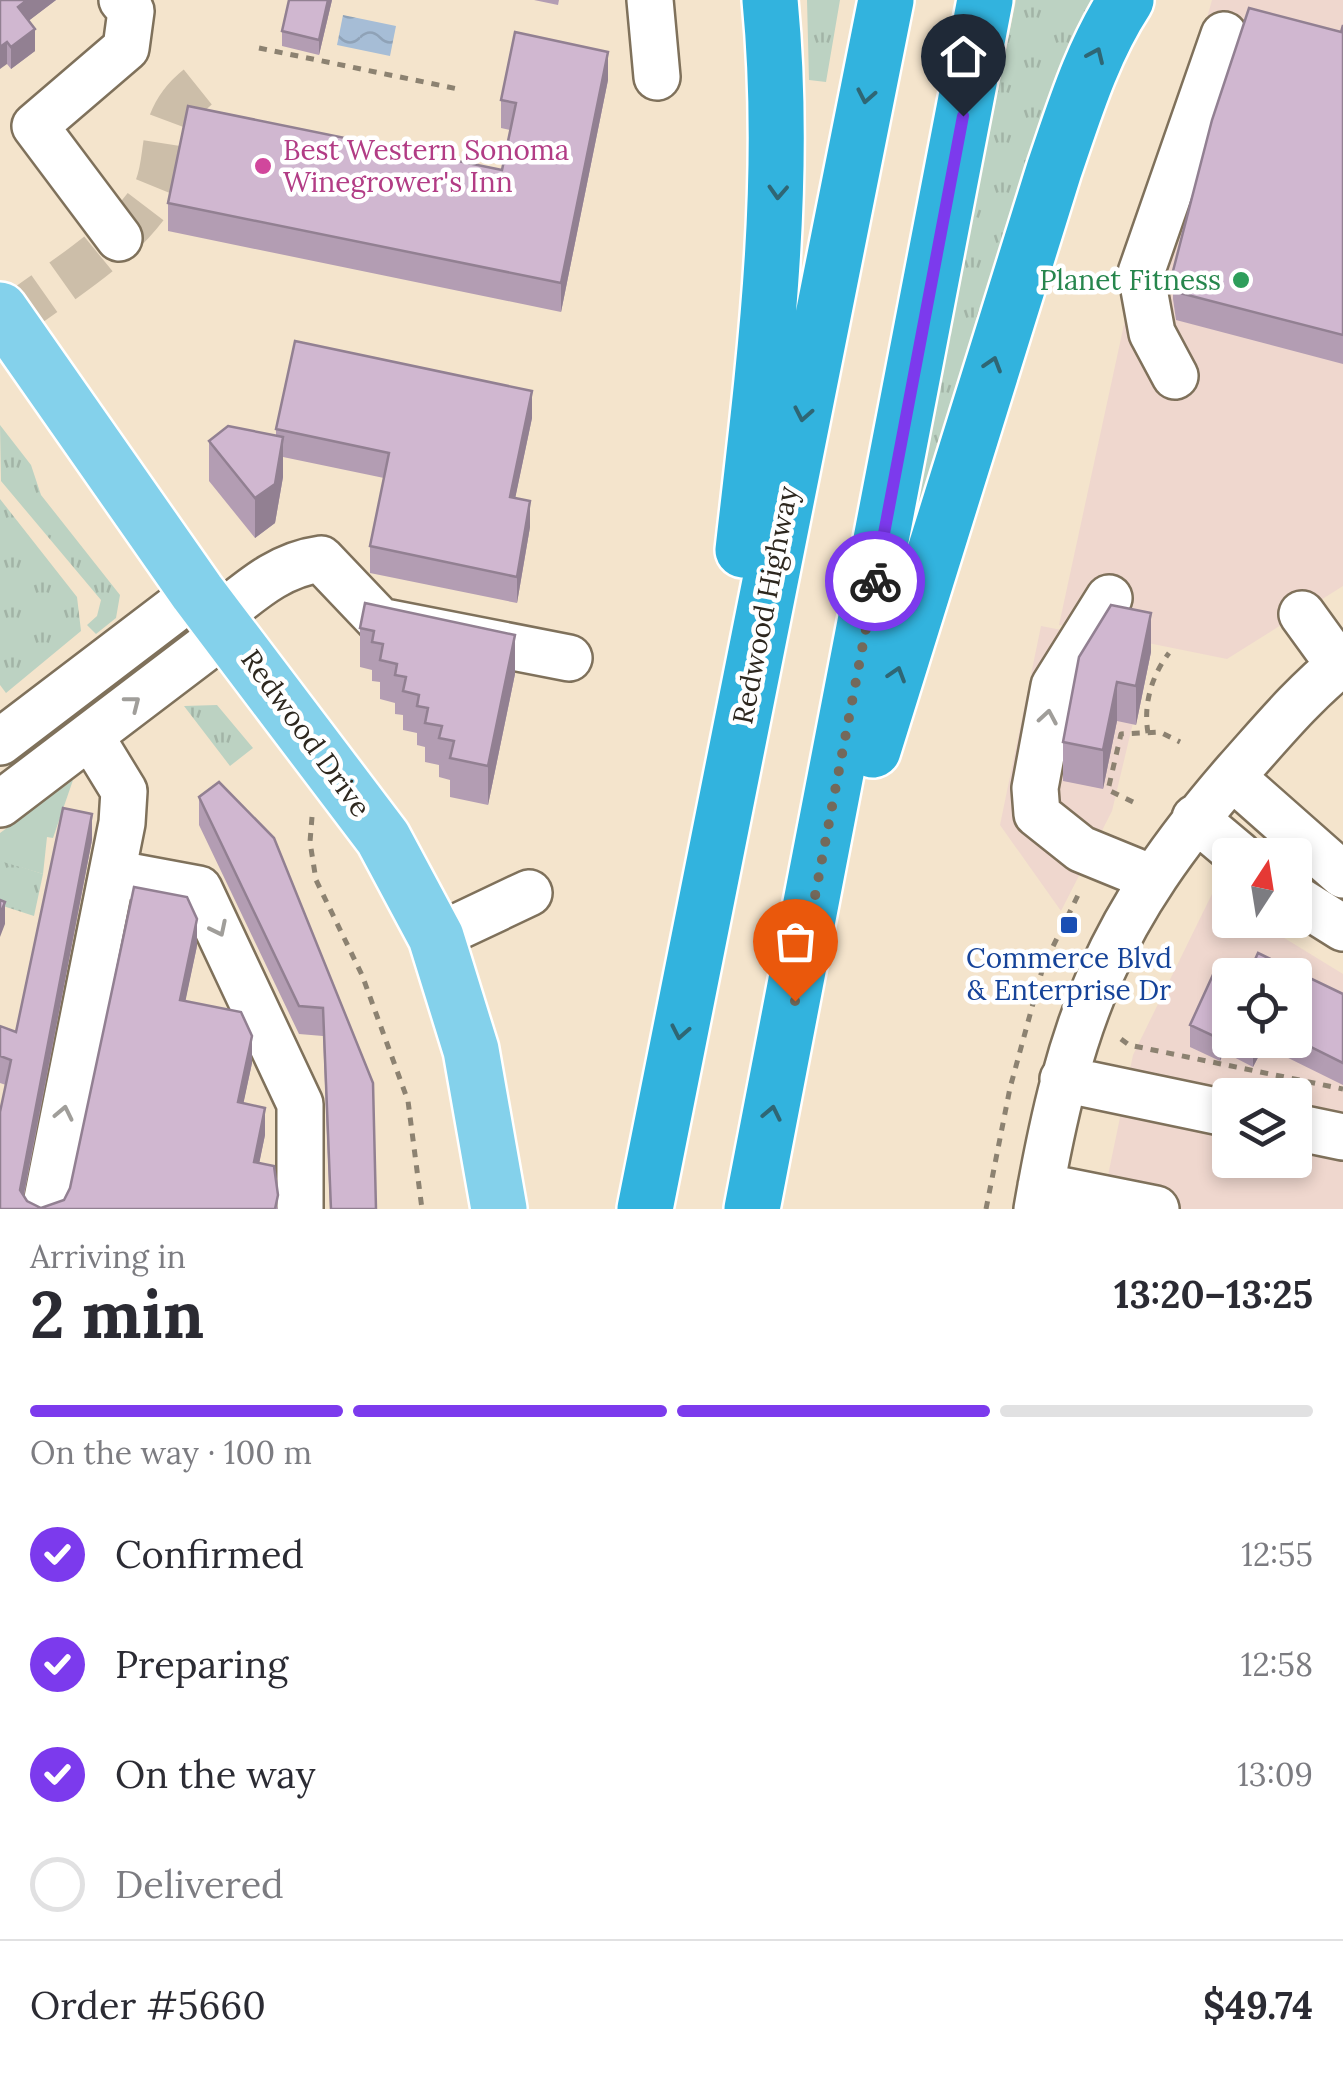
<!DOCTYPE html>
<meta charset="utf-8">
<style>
:root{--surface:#fff;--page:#f2f2f3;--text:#2b2b33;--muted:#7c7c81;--line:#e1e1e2;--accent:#7c3aed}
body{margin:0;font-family:Lora,serif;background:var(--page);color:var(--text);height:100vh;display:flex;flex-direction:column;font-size:38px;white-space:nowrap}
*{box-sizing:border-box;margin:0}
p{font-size:32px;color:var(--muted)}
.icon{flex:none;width:55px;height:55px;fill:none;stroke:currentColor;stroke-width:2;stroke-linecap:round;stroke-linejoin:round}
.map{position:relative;height:1209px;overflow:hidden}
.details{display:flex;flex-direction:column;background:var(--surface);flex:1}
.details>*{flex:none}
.needle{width:65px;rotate:12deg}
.fabs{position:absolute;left:1212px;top:838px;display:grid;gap:20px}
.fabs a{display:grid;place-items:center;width:100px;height:100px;border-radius:10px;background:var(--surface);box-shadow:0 5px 15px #0003;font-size:50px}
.pin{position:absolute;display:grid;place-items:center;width:85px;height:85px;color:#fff;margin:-102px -42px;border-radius:50% 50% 50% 0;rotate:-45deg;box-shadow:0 0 10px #0007}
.pin .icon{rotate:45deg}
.courier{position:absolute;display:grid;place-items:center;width:100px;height:100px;margin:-50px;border:8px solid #7c3aed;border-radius:50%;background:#fff;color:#222;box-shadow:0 2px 12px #0007}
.headline em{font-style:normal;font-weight:700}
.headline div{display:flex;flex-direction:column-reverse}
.headline{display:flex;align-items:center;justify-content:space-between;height:170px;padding:0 30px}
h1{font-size:65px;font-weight:700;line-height:75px}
.bar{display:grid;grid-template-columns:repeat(4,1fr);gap:15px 10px;align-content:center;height:120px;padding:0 30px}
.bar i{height:12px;border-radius:8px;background:var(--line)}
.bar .current{background:var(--accent)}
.bar p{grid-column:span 4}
.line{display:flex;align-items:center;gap:25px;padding:0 30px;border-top:2px solid var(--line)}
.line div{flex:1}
ol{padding:0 30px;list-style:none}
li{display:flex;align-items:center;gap:30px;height:110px}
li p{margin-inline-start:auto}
li .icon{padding:10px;border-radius:50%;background:var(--accent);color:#fff;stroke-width:4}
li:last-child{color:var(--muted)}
li i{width:55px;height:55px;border:5px solid var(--line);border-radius:50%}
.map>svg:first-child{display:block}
.commercial{fill:#efd7ce;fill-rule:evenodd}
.grass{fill:url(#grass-tufts)}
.garden{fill:#bcd2c2}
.water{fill:url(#water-waves)}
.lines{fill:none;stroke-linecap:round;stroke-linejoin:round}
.minor-tunnel{stroke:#ccbea9;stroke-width:45;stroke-dasharray:45 22;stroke-linecap:butt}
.minor-casing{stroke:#7f715b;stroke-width:50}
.major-casing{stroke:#fff;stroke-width:60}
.highway-casing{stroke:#fff;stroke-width:60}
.path{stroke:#8c8271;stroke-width:5;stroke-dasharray:8 8;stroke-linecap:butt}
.minor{stroke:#fff;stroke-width:45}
.major{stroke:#84d1eb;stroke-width:55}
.highway{stroke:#32b3de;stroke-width:55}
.wall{fill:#b39db3}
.shaded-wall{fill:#928092}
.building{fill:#d0b7d0;stroke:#928092;stroke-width:2.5}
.oneway{stroke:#2f6674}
.oneway2{stroke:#a09e9a}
.done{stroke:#73695b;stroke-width:10;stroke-dasharray:0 18}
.route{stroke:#7c3aed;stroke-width:12}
.hotel-dot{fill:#d1479c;stroke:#fff;stroke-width:4}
.leisure-dot{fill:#2e9e5b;stroke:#fff;stroke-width:4}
.transit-dot{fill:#1a4fb4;stroke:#fff;stroke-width:4}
.labels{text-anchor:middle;stroke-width:9;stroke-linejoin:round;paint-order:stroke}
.hotel-label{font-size:28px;fill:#b23c85;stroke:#fff;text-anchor:start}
.leisure-label{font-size:28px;fill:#27864d;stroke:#fff;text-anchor:end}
.street-label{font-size:28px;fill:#2d271e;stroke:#fff}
.transit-label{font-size:28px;fill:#164399;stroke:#fff}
</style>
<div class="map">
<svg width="1343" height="1209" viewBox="0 0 1343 1209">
<defs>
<pattern id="grass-tufts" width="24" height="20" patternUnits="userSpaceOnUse" patternTransform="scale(2.5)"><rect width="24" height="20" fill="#bcd2c2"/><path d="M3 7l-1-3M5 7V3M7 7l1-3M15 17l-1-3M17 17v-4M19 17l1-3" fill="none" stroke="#a2b4a6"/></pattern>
<pattern id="water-waves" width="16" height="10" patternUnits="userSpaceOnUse" patternTransform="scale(2.5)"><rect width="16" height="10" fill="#a6bdd6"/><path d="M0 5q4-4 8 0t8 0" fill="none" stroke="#8fa2b7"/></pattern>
</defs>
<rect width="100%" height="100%" fill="#f4e4cc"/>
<path class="commercial" d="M1212,0H1343V586L1227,659L1059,625L1136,269Z
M1041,626L1151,647L1112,811L1061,911L1000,825Z
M1212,894L1230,905V920H1255L1343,974V1209H1101L1133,1055ZM1230,975H1295V1040H1230ZM1230,1095H1295V1160H1230Z"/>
<path class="grass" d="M807,0H840L826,82L809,80Z
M1016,0H1097L916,556L904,555Z
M0,425L31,465L41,495L120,595L116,618L96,634L87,625L97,616L101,600L1,481Z
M0,499L77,597L81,631L6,693L0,685Z
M217,705L253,748L230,766L184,706Z
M0,860L43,874L34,916L0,905Z"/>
<path class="garden" d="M73,780L53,838L47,837L43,874L0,861V833Z"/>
<path class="water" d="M343,15L396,26L390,56L337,45Z"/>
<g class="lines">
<path class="minor-tunnel" d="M8,320C56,283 113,252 149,202C176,164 150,124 199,86"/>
<g class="minor-casing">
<path id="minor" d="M650,0L657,77
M119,238L35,126L126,48L131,11L122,0
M1175,376L1152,333L1141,273L1224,35
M1109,598L1054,686L1035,788L1037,814L1081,849L1152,878
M1302,614L1339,665
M218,617C251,591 278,565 321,559L380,621L569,658
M0,742L197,592
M1232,777L1343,875
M0,804L229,630
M1195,818L1239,855
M113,873L199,889L300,1104V1209
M1295,898L1343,928
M436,937L529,893
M1063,1079L1230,1114
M1295,1127L1343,1137
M1041,1186L1156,1209
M45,1209L122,823L124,791L91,737
M1037,1209C1070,1018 1108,919 1237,771C1271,733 1303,694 1343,662"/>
</g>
<g class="major-casing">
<path id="major" d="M0,310L197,592L383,838L436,937L471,1050L499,1209"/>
</g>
<g class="highway-casing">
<path id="highway" d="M743,550C764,366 788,186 770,0
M873,750L1054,170C1074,112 1092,52 1126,0
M645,1209L886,0
M752,1209L985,0"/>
</g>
<path class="path" d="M259,48L458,89
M1148,733C1143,704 1152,675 1169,653
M1133,802L1108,790L1121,734L1160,732L1180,742
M312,817L310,842L316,880L362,975L408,1101L422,1209
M1121,1039L1129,1045L1343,1089
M986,1209L1010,1088L1043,967L1081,889"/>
<use href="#minor" class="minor"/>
<use href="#major" class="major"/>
<use href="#highway" class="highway"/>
</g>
<path class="wall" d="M0,0H56L28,21L35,51L11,69L7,64Z
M332,0L319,55L282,46V31Z
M534,0H559L558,5Z
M1343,25V364L1176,320L1173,299V271L1341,32Z
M608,80L561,312L168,231V203L502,170L510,130L501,128V100Z
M532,418L515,498L530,527L517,603L370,573V546L384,478L283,457V477L275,523L255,538L209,481V441L276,436V429Z
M365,603L515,674L488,805L450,797V780L439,777V765L425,762V747L417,745V733L403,730V715L395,714V703L380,699V682L372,681V670L360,667V628Z
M1151,652L1136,725L1117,721L1103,789L1063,781V742L1079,657Z
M199,797L373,1083L376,1209H330L323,1036L299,1034L199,825Z
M92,840L24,1196L27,1201L41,1208L64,1200L197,946L185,1001L252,1063L243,1104L265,1135L259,1163L278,1209H0L6,1085L0,1083V1026L16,1032Z
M1230,975V1040H1295L1343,994V1085L1264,1046L1253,1067L1224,1052L1220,1061L1190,1047V1025Z"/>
<path class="shaded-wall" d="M27,0H56L18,29V7Z
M328,0H332L319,55V40Z
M35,29V51L11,69V47Z
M7,42V64L0,69V47Z
M608,52V80L561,312V283Z
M532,391V418L510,523V497Z
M283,437V477L275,523L255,538V498Z
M530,501V527L517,603V577Z
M1151,613V652L1136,725V686Z
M515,635V674L488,805V766Z
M1117,682V721L1103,789V750Z
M92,814V840L21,1209L20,1190Z
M5,902V924L0,937V915Z
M197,919V946L180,1027V1000Z
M1224,1030V1052L1220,1061V1039Z
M252,1036V1063L238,1129V1102Z
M1256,1040H1264V1046L1253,1067V1045Z
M265,1108V1135L254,1189V1162Z"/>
<path class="building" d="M0,0H27L18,7L35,29L11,47L7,42L0,47Z
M289,0H328L319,40L282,31Z
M1249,8L1341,32L1343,25V335L1176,292L1173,271L1212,120Z
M515,32L608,52L561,283L168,203L188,106L502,170L516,103L501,100Z
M295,341L532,391L510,497L530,501L517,577L370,546L389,453L276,429Z
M228,426L283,437L275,484L255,498L209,441Z
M365,603L515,635L488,766L450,758L454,741L439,738L442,726L425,723L428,708L417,706L419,695L403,691L406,677L395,675L397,664L380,660L383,644L372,642L374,631L360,628Z
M1111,605L1151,613L1136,686L1117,682L1103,750L1063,742L1079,657Z
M219,782L274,838L373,1083L376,1209H331L323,1008L299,1006L199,797Z
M63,808L92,814L20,1190L27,1201L41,1208L64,1200L70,1188L134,887L187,897L197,919L180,1000L241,1012L252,1036L238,1102L265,1108L254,1162L274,1166L278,1195L275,1209H0V1112L11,1060L0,1056V1026L16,1032Z
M0,900L5,902L0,915Z
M1258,953L1343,994V1063L1295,1039V975H1248Z
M1217,966L1236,975H1230V1033L1224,1030L1220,1039L1190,1025Z"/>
<defs><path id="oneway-chevron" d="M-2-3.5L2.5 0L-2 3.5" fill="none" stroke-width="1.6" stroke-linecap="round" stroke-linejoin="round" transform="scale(2.5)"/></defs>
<g class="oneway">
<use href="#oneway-chevron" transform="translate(1096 55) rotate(-66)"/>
<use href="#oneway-chevron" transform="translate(866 96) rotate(101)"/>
<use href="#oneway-chevron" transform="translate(778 192) rotate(93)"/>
<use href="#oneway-chevron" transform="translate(993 364) rotate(-73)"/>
<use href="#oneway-chevron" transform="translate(803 414) rotate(101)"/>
<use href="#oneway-chevron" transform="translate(897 674) rotate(-73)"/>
<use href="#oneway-chevron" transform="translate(680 1032) rotate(101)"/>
<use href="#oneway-chevron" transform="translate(772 1113) rotate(-78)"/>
</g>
<g class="oneway2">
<use href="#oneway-chevron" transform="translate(133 703) rotate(-38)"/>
<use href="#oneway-chevron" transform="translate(1048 717) rotate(-80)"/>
<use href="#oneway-chevron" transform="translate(219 929) rotate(64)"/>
<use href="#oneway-chevron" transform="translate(64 1113) rotate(-78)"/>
</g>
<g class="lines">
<path class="done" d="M795,1001L875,581"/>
<path class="route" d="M875,581L963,116"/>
</g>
<circle class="hotel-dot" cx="263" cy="166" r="10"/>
<circle class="leisure-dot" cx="1241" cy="280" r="10"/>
<rect class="transit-dot" x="1059" y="915" width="20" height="20" rx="5"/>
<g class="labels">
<g class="hotel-label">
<text x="283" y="160">Best Western Sonoma<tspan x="283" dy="32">Winegrower's Inn</tspan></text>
</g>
<g class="leisure-label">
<text x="1221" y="290">Planet Fitness</text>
</g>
<g class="street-label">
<text transform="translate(765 605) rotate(-79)" y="10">Redwood Highway</text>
<text transform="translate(306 733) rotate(54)" y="10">Redwood Drive</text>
</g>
<g class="transit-label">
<text x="1069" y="968">Commerce Blvd<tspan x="1069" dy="32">&amp; Enterprise Dr</tspan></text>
</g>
</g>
</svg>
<div class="fabs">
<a><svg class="needle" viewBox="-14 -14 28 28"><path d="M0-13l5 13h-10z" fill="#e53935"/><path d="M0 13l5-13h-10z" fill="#7c7c81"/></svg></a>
<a><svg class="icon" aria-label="locate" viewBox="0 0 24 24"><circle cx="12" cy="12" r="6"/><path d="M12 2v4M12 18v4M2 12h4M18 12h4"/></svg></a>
<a><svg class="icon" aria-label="layers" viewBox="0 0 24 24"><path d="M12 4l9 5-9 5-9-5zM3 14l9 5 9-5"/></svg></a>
</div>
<div class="pin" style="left:795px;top:1001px;background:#ea580c"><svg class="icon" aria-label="bag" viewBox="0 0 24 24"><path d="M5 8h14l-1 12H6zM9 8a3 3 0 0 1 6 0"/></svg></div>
<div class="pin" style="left:963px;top:116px;background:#1f2937"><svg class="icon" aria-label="home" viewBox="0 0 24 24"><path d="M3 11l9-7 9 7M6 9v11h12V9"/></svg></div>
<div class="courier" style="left:875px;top:581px"><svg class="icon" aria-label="bike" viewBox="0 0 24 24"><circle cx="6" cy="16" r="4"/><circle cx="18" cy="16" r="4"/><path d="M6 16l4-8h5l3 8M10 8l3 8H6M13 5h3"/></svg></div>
</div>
<section class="details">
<div class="headline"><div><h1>2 min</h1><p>Arriving in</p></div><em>13:20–13:25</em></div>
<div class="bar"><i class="current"></i><i class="current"></i><i class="current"></i><i></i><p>On the way · 100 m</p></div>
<ol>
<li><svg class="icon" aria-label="check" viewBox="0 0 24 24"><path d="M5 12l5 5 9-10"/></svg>Confirmed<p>12:55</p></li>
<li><svg class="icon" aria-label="check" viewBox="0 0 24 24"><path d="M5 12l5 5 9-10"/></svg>Preparing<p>12:58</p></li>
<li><svg class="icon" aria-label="check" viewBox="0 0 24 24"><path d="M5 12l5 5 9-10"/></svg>On the way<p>13:09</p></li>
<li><i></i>Delivered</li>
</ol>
<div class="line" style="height:130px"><div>Order #5660</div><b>$49.74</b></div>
</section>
